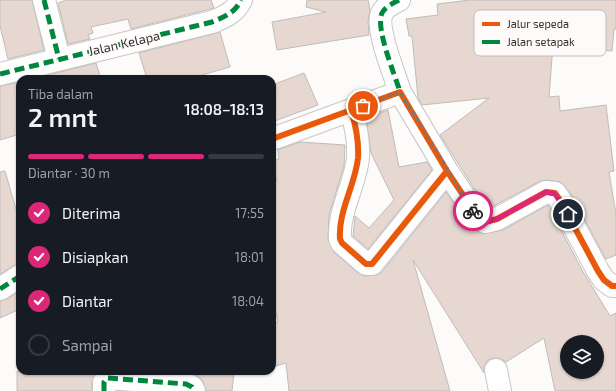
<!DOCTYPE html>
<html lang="id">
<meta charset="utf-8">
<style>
:root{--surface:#171b24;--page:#20242c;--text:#f1f3f6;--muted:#9ea1a6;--line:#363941;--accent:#db2777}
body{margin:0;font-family:"Exo 2",sans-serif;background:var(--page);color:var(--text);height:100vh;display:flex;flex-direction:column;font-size:15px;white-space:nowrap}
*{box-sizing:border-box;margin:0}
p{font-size:13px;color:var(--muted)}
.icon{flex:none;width:22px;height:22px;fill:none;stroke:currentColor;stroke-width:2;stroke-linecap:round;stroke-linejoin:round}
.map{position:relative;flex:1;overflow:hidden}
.side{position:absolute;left:16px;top:75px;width:260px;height:300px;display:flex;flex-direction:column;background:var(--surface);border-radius:12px;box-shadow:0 1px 3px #0004}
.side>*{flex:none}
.fabs{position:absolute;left:560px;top:335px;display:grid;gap:8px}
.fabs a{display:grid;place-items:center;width:44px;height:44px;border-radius:50%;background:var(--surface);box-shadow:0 1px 3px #0004;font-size:20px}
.pin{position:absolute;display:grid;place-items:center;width:34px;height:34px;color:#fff;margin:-17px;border:2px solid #fff;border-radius:50%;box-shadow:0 1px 4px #0007}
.courier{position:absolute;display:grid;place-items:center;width:40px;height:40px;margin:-20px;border:3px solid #db2777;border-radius:50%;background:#fff;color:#222;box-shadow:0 1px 5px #0007}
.headline em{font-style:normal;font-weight:600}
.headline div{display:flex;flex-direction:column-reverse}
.headline{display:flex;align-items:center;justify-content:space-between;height:68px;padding:0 12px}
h1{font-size:26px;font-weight:600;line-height:30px}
.bar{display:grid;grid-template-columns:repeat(4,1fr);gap:6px 4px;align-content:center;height:48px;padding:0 12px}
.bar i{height:5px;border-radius:3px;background:var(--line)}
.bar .active{background:var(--accent)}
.bar p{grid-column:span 4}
ol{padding:0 12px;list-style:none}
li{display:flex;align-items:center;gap:12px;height:44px}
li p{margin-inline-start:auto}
li .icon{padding:4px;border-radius:50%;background:var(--accent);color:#fff;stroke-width:4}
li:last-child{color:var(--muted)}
li i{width:22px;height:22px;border:2px solid var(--line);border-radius:50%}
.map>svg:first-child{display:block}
.building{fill:#e6d7d0;stroke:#c0bcbb;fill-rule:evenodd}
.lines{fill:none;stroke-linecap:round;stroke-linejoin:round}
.street-casing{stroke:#c9c6c5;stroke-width:24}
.street{stroke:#fffefe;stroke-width:22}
.quiet{stroke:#00873e;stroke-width:5;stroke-dasharray:10 5;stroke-linecap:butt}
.cycleway-casing{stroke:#fdfaf9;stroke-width:8}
.cycleway{stroke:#e8590c;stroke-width:6}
.done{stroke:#7b7675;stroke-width:4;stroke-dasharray:0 7.2}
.route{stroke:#db2777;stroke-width:5}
.labels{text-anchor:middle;stroke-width:3.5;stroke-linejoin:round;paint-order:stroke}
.street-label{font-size:13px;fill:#352f2d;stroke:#fdfaf9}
.key{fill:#fdfaf9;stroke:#c1bdbc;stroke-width:1}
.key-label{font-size:11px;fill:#352f2d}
</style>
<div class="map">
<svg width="616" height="391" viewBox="0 0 616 391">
<rect width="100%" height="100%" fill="#fcfbfa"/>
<path class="building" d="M0,0H32L44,50L8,59L0,26Z
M66,0H211L214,8L131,29L128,19L91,27L93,33L88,35L90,39L68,44L58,3Z
M307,0H368L370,10L368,21L369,35L277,50L272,22L326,12L306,7Z
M470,0H616V29H614L612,51L553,45L549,97L559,96L560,111L606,105L614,171L609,172L616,214V255L606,259L571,194L561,182L547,180L540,181L492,207H486L440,135L489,98L422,105L418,98L412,36H409L406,19L438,15L437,4Z
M220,32L230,67L188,79H147L139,53Z
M96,63L101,79H32Z
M304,73L318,105L272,122V85Z
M20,82V134L0,140V86Z
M388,110L399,167L427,162L432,170L368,249L353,236L355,216L369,228L394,200L371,153L366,118Z
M300,142L345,145L344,166L329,215L328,239L334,252L358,273L365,276L377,275L382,272L446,192L467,223L483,234L503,230L548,205L582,270L610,316L616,313V391H555L544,338L506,362L500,358H493L488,360L484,366V373L413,260L450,391H289L286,363L272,367V323L278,322L272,296V182L277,181L272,161L279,159L278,150ZM567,342H597V372H567Z
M5,171L20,223V264L13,266L0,274V172Z
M20,291V309L0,318V301L7,299Z
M17,371H97L92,382V391H17Z
M180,371H234L232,391H206L203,381L198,376L191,373Z"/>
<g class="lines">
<g class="street-casing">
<path id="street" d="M44,0L59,59
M399,0C393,3 385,7 382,13C375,28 395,75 400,92
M0,74L212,22C224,17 235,13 241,0
M351,110C356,126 359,142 358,158C355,186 338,211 340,239L342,243L366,264H372L447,171
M272,139L400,92L447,171L477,216L485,222L497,219L546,192L555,193L560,200L598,271L604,280L612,286H616
M0,289L20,276
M496,370L500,391
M104,391V382L107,378L186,384L192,387L194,391"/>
</g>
<use href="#street" class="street"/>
<path class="quiet" d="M44,0L59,59
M399,0C393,3 385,7 382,13C375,28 395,75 400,92
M0,74L212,22C224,17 235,13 241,0
M0,289L20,276
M104,391V382L107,378L186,384L192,387L194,391"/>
<g class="cycleway-casing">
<path id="cycleway" d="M351,110C356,126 359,142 358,158C355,186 338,211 340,239L342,243L366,264H372L447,171
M272,139L400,92L447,171L477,216L485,222L497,219L546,192L555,193L560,200L598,271L604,280L612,286H616"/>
</g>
<use href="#cycleway" class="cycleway"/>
</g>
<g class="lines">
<path class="done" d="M363,106L400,92L473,211"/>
<path class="route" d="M473,211L477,216L485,222L497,219L546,192L555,194L568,214"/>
</g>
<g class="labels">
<g class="street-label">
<text transform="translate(124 43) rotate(-13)" y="5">Jalan Kelapa</text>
</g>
</g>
<rect x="474" y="10" width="132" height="46" rx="6" class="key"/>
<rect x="482" y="22" width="18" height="4" fill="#e8590c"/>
<rect x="482" y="40" width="18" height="4" fill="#00873e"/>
<g class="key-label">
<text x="507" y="28">Jalur sepeda</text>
<text x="507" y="46">Jalan setapak</text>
</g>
</svg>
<div class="fabs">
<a><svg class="icon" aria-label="layers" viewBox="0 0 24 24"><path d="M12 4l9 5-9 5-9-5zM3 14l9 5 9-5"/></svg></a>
</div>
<div class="pin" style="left:363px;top:106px;background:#ea580c"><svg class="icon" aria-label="bag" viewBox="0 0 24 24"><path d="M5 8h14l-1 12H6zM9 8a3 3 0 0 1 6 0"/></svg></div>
<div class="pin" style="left:568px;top:214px;background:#1f2937"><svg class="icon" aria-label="home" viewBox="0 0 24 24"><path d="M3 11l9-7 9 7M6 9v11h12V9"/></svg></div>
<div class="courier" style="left:473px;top:211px"><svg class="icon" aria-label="bike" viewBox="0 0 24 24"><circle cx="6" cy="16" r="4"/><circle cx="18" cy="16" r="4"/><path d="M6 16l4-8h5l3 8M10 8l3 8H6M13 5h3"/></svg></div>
<section class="side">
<div class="headline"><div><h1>2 mnt</h1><p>Tiba dalam</p></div><em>18:08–18:13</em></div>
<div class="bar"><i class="active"></i><i class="active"></i><i class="active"></i><i></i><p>Diantar · 30 m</p></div>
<ol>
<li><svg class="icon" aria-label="check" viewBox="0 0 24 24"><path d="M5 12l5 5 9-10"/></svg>Diterima<p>17:55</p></li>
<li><svg class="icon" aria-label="check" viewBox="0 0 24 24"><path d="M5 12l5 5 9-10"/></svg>Disiapkan<p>18:01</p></li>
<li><svg class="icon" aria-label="check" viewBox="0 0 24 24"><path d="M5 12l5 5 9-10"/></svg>Diantar<p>18:04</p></li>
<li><i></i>Sampai</li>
</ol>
</section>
</div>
